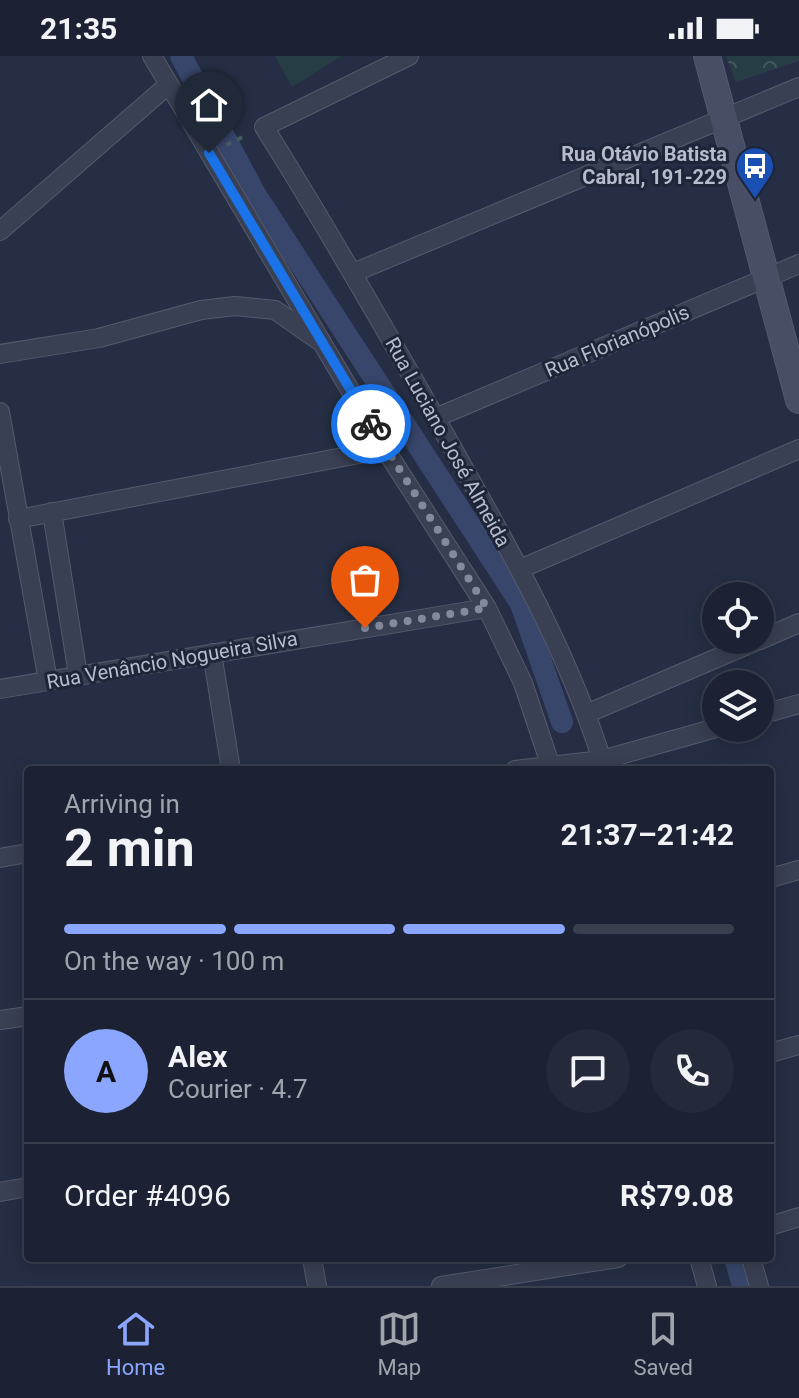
<!DOCTYPE html>
<meta charset="utf-8">
<style>
:root{--surface:#1c2233;--page:#252a3b;--text:#f1f3f6;--muted:#a0a4ac;--line:#3a3f4e;--accent:#8ba6fe}
body{margin:0;font-family:Roboto,sans-serif;background:var(--page);color:var(--text);height:100vh;display:flex;flex-direction:column;font-size:30px;white-space:nowrap}
*{box-sizing:border-box;margin:0}
p{font-size:26px;color:var(--muted)}
.icon{flex:none;width:44px;height:44px;fill:none;stroke:currentColor;stroke-width:2;stroke-linecap:round;stroke-linejoin:round}
.map{position:relative;flex:1;overflow:hidden}
.details{position:absolute;left:24px;top:710px;width:750px;height:496px;display:flex;flex-direction:column;background:var(--surface);border-radius:8px;box-shadow:0 4px 20px #0003,0 0 0 2px var(--line)}
.details>*{flex:none}
.buttons{position:absolute;left:702px;top:526px;display:grid;gap:16px}
.buttons a{display:grid;place-items:center;width:72px;height:72px;border-radius:50%;background:var(--surface);box-shadow:0 4px 20px #0003,0 0 0 2px var(--line);font-size:40px}
.pin{position:absolute;display:grid;place-items:center;width:68px;height:68px;color:#fff;margin:-82px -34px;border-radius:50% 50% 50% 0;rotate:-45deg;box-shadow:0 0 8px #0007}
.pin .icon{rotate:45deg}
.courier{position:absolute;display:grid;place-items:center;width:80px;height:80px;margin:-40px;border:6px solid #1a73e8;border-radius:50%;background:#fff;color:#222;box-shadow:0 2px 10px #0007}
.overview em{font-style:normal;font-weight:700}
.overview div{display:flex;flex-direction:column-reverse}
.overview{display:flex;align-items:center;justify-content:space-between;height:136px;padding:0 40px}
h1{font-size:52px;font-weight:700;line-height:60px}
.bar{display:grid;grid-template-columns:repeat(4,1fr);gap:12px 8px;align-content:center;height:96px;padding:0 40px}
.bar i{height:10px;border-radius:6px;background:var(--line)}
.bar .selected{background:var(--accent)}
.bar p{grid-column:span 4}
.line{display:flex;align-items:center;gap:20px;padding:0 40px;border-top:2px solid var(--line)}
.line div{flex:1}
.round{display:grid;place-items:center;flex:none;width:84px;height:84px;border-radius:42px;background:var(--page)}
.status{display:flex;justify-content:space-between;align-items:center;height:56px;padding:0 40px;background:var(--surface);direction:ltr}
.status svg{height:22px;fill:currentColor}
.menu{display:flex;justify-content:space-around;align-items:center;height:112px;border-top:2px solid var(--line);background:var(--surface);font-size:22px;color:var(--muted)}
.menu a{display:grid;justify-items:center;gap:4px}
.menu .selected{color:var(--accent)}
.map>svg:first-child{display:block}
.park{fill:url(#park-crowns)}
.pitch{fill:#273d45}
.lines{fill:none;stroke-linecap:round;stroke-linejoin:round}
.canal{stroke:#38466b;stroke-width:22}
.street-casing{stroke:#555b6d;stroke-width:20}
.secondary-casing{stroke:#555b6d;stroke-width:28}
.path{stroke:#455a61;stroke-width:4;stroke-dasharray:6 6;stroke-linecap:butt}
.street{stroke:#3a4053;stroke-width:18}
.secondary{stroke:#474e66;stroke-width:26}
.done{stroke:#848a9d;stroke-width:8;stroke-dasharray:0 14.4}
.route{stroke:#1a73e8;stroke-width:10}
.labels{text-anchor:middle;stroke-width:6;stroke-linejoin:round;paint-order:stroke}
.poi-label{font-size:20px;font-weight:bold;fill:#b7bccd;stroke:#1e2538;text-anchor:end}
.street-label{font-size:20px;fill:#b7bccd;stroke:#1e2538}
</style>
<div class="status"><b>21:35</b><svg viewBox="0 0 49 12"><path d="M0 12V9h3v3zM5 12V6h3v6zM10 12V3h3v9zM15 12V0h3v12zM26 1h20v11H26zM47 4h2v5h-2z"/></svg></div>
<div class="map">
<svg width="799" height="1230" viewBox="0 0 799 1230">
<defs>
<pattern id="park-crowns" width="20" height="18" patternUnits="userSpaceOnUse" patternTransform="scale(2)"><rect width="20" height="18" fill="#273d45"/><path d="M2 6a3 3 0 1 1 6 0M12 15a3 3 0 1 1 6 0" fill="none" stroke="#44575f"/></pattern>
</defs>
<rect width="100%" height="100%" fill="#252e44"/>
<path class="park" d="M726,0H799V5L736,26Z"/>
<path class="pitch" d="M275,0H342L292,31Z"/>
<g class="lines">
<path class="canal" d="M181,0L255,138L521,548L562,666
M735,1202L743,1230"/>
<g class="street-casing">
<path id="street" d="M152,0L385,393L487,552L523,627L552,714
M409,0L264,71C330,176 391,283 452,391C511,496 570,598 605,714
M0,175L168,29
M353,217L799,31
M0,298L99,282L201,254L235,250L275,254L318,284
M0,356L48,625
M435,362L799,208
M52,456L78,619
M18,463L385,393
M520,513L799,393
M760,584L799,567
M212,597L231,714
M0,633L487,552
M586,658L759,584
M760,659L799,648
M515,714L602,704L716,672
M0,802L28,797
M770,822L799,814
M0,964L28,960
M770,997L799,989
M0,1136L28,1131
M770,1170L799,1161
M312,1202L317,1230
M699,1202L707,1230
M751,1202L759,1230
M441,1230L618,1202"/>
</g>
<g class="secondary-casing">
<path id="secondary" d="M707,0L799,344"/>
</g>
<path class="path" d="M226,89L247,79"/>
<use href="#street" class="street"/>
<use href="#secondary" class="secondary"/>
</g>
<g class="lines">
<path class="done" d="M365,572L487,552L371,368"/>
<path class="route" d="M209,97L371,368"/>
</g>
<defs>
<g id="bus-pin" transform="scale(2)"><path d="M0 17L-7.5 6A9.5 9.5 0 1 1 7.5 6Z" fill="#1a4fb4" stroke="#1e2538"/><path d="M-5-6H5V4H4V6H2V4H-2V6H-4V4H-5ZM-3.5-4V0h7V-4ZM-3.5 1.2v1.5H-2V1.2ZM2 1.2v1.5H3.5V1.2Z" fill="#fff"/></g>
</defs>
<g fill-rule="evenodd">
<use href="#bus-pin" x="755" y="110"/>
</g>
<g class="labels">
<g class="poi-label">
<text x="727" y="105">Rua Otávio Batista<tspan x="727" dy="23">Cabral, 191-229</tspan></text>
</g>
<g class="street-label">
<text transform="translate(617 285) rotate(-23)" y="7">Rua Florianópolis</text>
<text transform="translate(448 386) rotate(61)" y="7">Rua Luciano José Almeida</text>
<text transform="translate(172 604) rotate(-10)" y="7">Rua Venâncio Nogueira Silva</text>
</g>
</g>
</svg>
<div class="buttons">
<a><svg class="icon" aria-label="locate" viewBox="0 0 24 24"><circle cx="12" cy="12" r="6"/><path d="M12 2v4M12 18v4M2 12h4M18 12h4"/></svg></a>
<a><svg class="icon" aria-label="layers" viewBox="0 0 24 24"><path d="M12 4l9 5-9 5-9-5zM3 14l9 5 9-5"/></svg></a>
</div>
<div class="pin" style="left:365px;top:572px;background:#ea580c"><svg class="icon" aria-label="bag" viewBox="0 0 24 24"><path d="M5 8h14l-1 12H6zM9 8a3 3 0 0 1 6 0"/></svg></div>
<div class="pin" style="left:209px;top:97px;background:#1f2937"><svg class="icon" aria-label="home" viewBox="0 0 24 24"><path d="M3 11l9-7 9 7M6 9v11h12V9"/></svg></div>
<div class="courier" style="left:371px;top:368px"><svg class="icon" aria-label="bike" viewBox="0 0 24 24"><circle cx="6" cy="16" r="4"/><circle cx="18" cy="16" r="4"/><path d="M6 16l4-8h5l3 8M10 8l3 8H6M13 5h3"/></svg></div>
<section class="details">
<div class="overview"><div><h1>2 min</h1><p>Arriving in</p></div><em>21:37–21:42</em></div>
<div class="bar"><i class="selected"></i><i class="selected"></i><i class="selected"></i><i></i><p>On the way · 100 m</p></div>
<div class="line" style="height:144px"><b class="round" style="background:var(--accent);color:#111">A</b><div><b>Alex</b><p>Courier · 4.7</p></div><a class="round"><svg class="icon" aria-label="chat" viewBox="0 0 24 24"><path d="M4 5h16v11H9l-5 4z"/></svg></a><a class="round"><svg class="icon" aria-label="phone" viewBox="0 0 24 24"><path d="M5 4h4l2 5-3 2q2 4 5 5l2-3 5 2v4C11 20 4 13 5 4z"/></svg></a></div>
<div class="line" style="height:104px"><div>Order #4096</div><b>R$79.08</b></div>
</section>
</div>
<nav class="menu">
<a class="selected"><svg class="icon" aria-label="home" viewBox="0 0 24 24"><path d="M3 11l9-7 9 7M6 9v11h12V9"/></svg>Home</a>
<a><svg class="icon" aria-label="map" viewBox="0 0 24 24"><path d="M3 6l6-2 6 2 6-2v14l-6 2-6-2-6 2zM9 4v14M15 6v14"/></svg>Map</a>
<a><svg class="icon" aria-label="saved" viewBox="0 0 24 24"><path d="M7 4h10v16l-5-4-5 4z"/></svg>Saved</a>
</nav>
